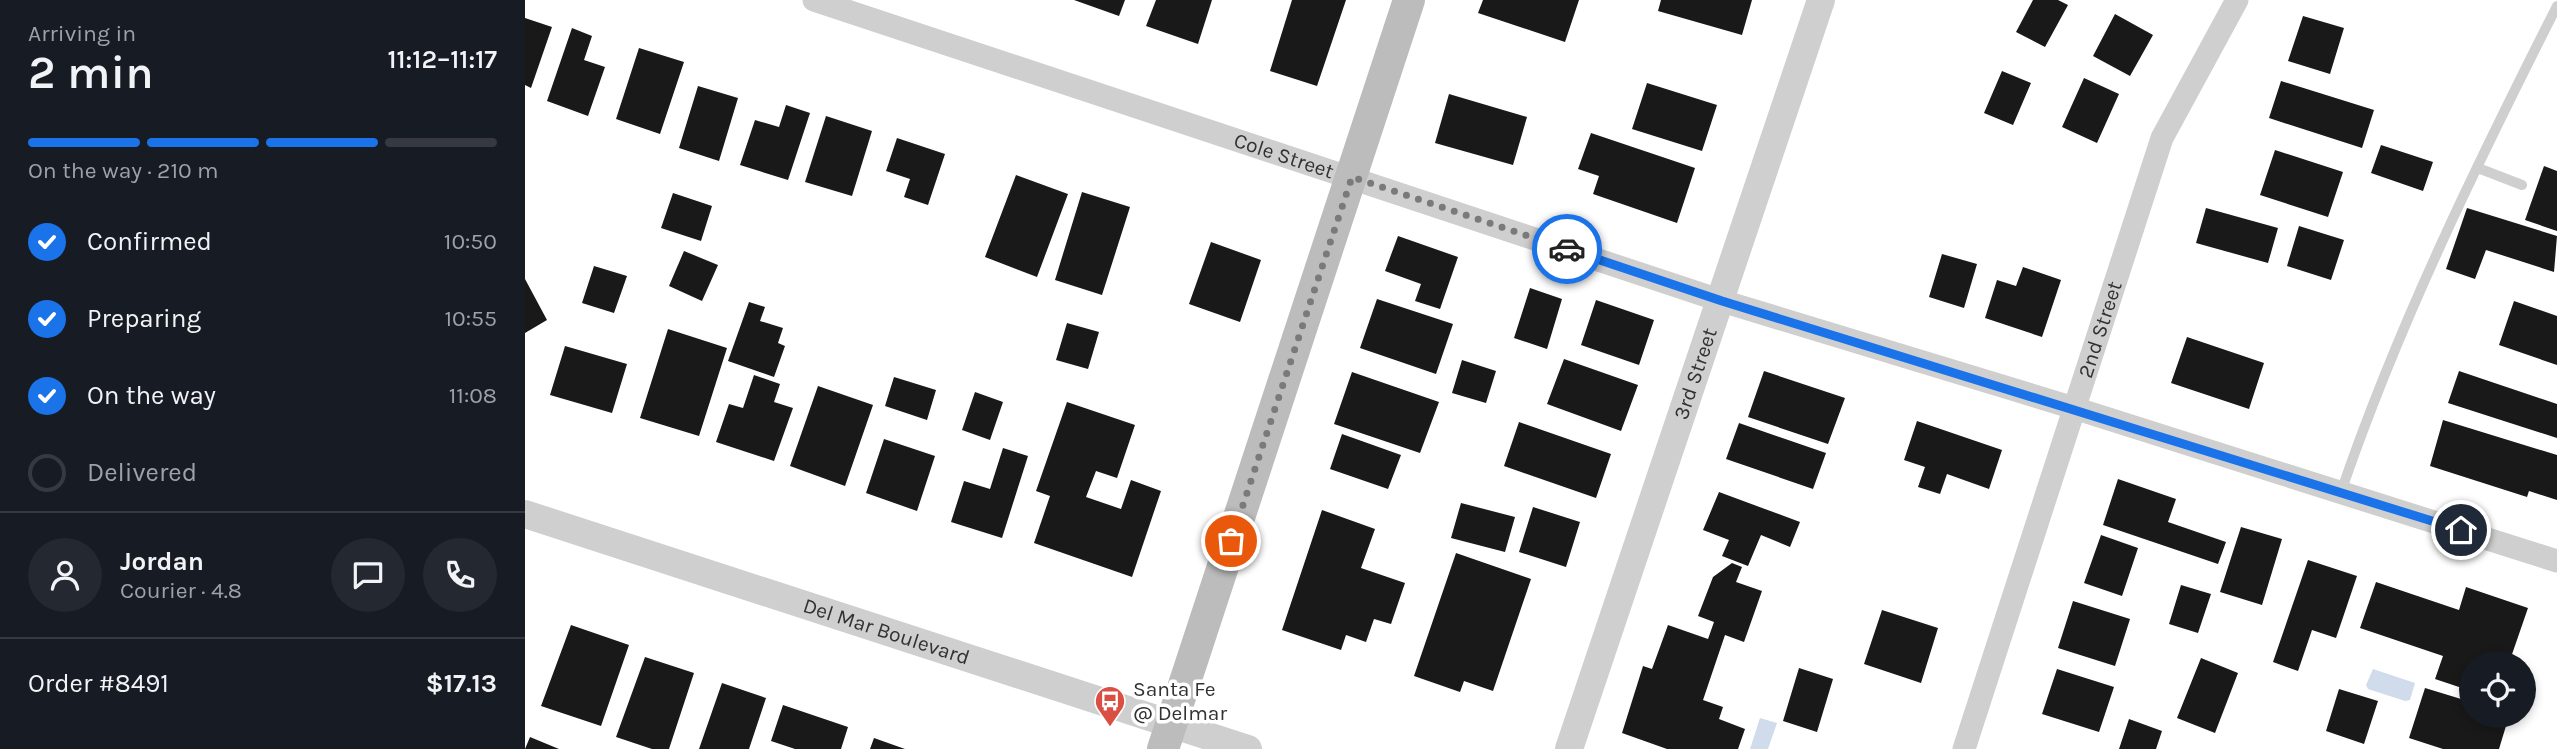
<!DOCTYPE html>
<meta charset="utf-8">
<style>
:root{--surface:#171b24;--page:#242831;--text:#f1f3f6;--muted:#9ea1a6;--line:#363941;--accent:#1a73e8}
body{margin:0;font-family:Karla,sans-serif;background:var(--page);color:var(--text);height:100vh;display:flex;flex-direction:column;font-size:26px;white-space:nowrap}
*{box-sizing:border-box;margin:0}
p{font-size:23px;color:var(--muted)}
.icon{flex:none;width:38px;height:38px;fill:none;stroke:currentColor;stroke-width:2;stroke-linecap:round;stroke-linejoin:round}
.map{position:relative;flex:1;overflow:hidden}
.details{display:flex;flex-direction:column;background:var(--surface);width:525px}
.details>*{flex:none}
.tools{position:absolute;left:1934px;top:651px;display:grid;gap:14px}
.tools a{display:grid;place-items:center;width:77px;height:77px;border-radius:50%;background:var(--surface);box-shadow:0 4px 10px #0003;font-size:35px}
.pin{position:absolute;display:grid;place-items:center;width:60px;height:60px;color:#fff;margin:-30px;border:4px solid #fff;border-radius:50%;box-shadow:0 2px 7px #0007}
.courier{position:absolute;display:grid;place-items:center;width:70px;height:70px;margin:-35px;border:5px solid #1a73e8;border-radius:50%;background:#fff;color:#222;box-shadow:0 2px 9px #0007}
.summary em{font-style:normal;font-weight:600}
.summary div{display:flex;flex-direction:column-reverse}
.summary{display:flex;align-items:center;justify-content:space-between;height:119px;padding:0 28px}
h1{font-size:46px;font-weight:600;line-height:52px}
.bar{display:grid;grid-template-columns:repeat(4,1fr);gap:10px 7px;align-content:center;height:84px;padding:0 28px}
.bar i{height:9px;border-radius:5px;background:var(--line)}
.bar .active{background:var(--accent)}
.bar p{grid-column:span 4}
.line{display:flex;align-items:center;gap:18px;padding:0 28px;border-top:2px solid var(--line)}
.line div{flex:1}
.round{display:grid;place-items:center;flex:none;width:74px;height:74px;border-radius:37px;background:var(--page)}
ol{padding:0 28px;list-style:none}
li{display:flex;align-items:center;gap:21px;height:77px}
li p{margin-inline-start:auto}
li .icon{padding:7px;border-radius:50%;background:var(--accent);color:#fff;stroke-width:4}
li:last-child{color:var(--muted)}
li i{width:38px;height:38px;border:4px solid var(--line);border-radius:50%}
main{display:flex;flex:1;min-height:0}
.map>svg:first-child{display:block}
.water{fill:#d0dceb}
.building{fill:#191919}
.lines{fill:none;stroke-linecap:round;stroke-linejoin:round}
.service{stroke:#cfcfcf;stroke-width:10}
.minor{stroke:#cfcfcf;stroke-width:23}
.tertiary{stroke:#cfcfcf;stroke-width:28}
.secondary{stroke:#bcbcbc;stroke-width:32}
.done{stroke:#7a7a7a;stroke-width:7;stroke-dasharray:0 12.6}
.route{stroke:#1a73e8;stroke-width:9}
.labels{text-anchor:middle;stroke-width:7;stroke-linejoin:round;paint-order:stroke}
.street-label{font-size:21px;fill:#323232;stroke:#fff}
.poi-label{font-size:21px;fill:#323232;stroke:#fff;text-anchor:start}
</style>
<main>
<section class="details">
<div class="summary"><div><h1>2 min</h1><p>Arriving in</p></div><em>11:12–11:17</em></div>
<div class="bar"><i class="active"></i><i class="active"></i><i class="active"></i><i></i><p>On the way · 210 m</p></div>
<ol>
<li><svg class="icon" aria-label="check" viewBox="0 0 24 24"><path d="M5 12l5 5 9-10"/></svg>Confirmed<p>10:50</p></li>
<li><svg class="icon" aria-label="check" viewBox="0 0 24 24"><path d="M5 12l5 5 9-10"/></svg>Preparing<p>10:55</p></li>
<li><svg class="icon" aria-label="check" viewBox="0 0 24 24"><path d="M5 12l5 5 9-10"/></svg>On the way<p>11:08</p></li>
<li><i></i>Delivered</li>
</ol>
<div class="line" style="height:126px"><a class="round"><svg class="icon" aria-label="person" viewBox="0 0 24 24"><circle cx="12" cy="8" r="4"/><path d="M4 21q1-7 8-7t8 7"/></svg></a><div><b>Jordan</b><p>Courier · 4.8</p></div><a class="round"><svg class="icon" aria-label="chat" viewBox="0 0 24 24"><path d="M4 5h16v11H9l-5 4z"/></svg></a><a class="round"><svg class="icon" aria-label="phone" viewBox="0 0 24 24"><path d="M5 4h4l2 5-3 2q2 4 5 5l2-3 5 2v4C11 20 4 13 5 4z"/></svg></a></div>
<div class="line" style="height:91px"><div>Order #8491</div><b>$17.13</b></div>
</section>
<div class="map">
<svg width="2032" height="749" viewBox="0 0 2032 749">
<rect width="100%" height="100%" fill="#fff"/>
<path class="water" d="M1848,669L1890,683L1885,700L1880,701L1843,689L1841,685Z
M1235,718L1252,723L1243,749H1225Z"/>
<path class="building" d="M549,0H600L594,16Z
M631,0H687L673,44L621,26Z
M767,0H821L792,86L745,71Z
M958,0H1054L1040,42L953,13Z
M1136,0H1227L1217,35L1133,11Z
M1508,0H1533L1543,5L1520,47L1491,32Z
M1590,14L1628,35L1605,76L1568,56Z
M1778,16L1819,28L1805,74L1763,61Z
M0,18L27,27L6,88L0,85Z
M47,28L67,36L59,60L80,67L63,116L22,101Z
M114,48L159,62L135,134L91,119Z
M1477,71L1506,83L1488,125L1459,113Z
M1559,78L1594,94L1572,143L1537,127Z
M1756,81L1849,110L1837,148L1744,118Z
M1122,83L1192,105L1177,151L1107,129Z
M173,86L213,98L194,161L154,148Z
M924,94L1002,117L988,165L910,143Z
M261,105L285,113L263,180L215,165L230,120L254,127Z
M301,116L347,131L327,196L280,182Z
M1066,133L1170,168L1152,223L1068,194L1074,176L1053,169Z
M372,138L420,154L403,205L379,197L385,179L361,171Z
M1856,145L1908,162L1898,191L1846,173Z
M1750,150L1818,172L1803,217L1735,195Z
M2019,166L2032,171V231L2000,220Z
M491,175L543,194L512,277L460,257Z
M557,192L605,207L577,295L530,280Z
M148,193L187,206L176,241L136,228Z
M1681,208L1753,228L1743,263L1671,243Z
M1942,208L2032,236L2029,272L1961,250L1950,279L1921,269Z
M1774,226L1819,240L1806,280L1762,266Z
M873,236L933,257L915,309L890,301L896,284L860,271Z
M686,242L736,260L715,322L664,304Z
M159,251L193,265L177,301L144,286Z
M1417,254L1452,264L1439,308L1404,297Z
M69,266L102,276L89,313L57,303Z
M1498,267L1536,280L1517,337L1460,318L1472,280L1491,286Z
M0,279L22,320L0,333Z
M1005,288L1037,299L1022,349L989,338Z
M852,299L928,324L911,374L835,348Z
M1071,300L1129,320L1114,365L1056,345Z
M1989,301L2032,316V365L1974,345Z
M224,302L240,307L235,321L258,328L253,343L260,346L249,377L203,361Z
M542,323L574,332L563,369L531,360Z
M143,329L202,348L174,436L115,418Z
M1662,337L1739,363L1724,409L1646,383Z
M40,346L102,364L87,413L25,395Z
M1039,359L1113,385L1096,431L1022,404Z
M937,360L971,371L961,403L927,393Z
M1239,371L1320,398L1303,444L1223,417Z
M1934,371L2032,404V438L1923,403Z
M827,372L914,402L895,453L809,424Z
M229,375L255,384L249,402L268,408L249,461L191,442L204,404L218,408Z
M369,377L411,390L402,420L360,406Z
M293,386L348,405L320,486L265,466Z
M450,392L478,402L465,440L437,430Z
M542,402L610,425L592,478L571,471L561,497L596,509L606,480L636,491L607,577L509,543L525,496L511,491Z
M1918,420L2032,455V500L2004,491L2002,497L1905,466Z
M1392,421L1477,450L1464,489L1422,474L1415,494L1393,487L1400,467L1379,460Z
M994,422L1086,454L1071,498L979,466Z
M1214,423L1301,453L1288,489L1201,459Z
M817,434L876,455L863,489L805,469Z
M359,439L410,456L392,511L341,493Z
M478,448L503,456L477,538L426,522L439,481L465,489Z
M1593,479L1651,499L1643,522L1701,542L1693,564L1578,525Z
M1194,492L1275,522L1265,547L1236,535L1223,566L1197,556L1204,540L1178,530Z
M936,503L990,517L980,552L926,538Z
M1008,507L1055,522L1041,567L994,552Z
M797,510L850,529L836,568L880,583L866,624L849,619L841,642L821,635L816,650L757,630Z
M1716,527L1757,539L1737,605L1695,592Z
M1576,535L1613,548L1597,596L1559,583Z
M931,553L1006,579L968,691L939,681L935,692L889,676Z
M1783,560L1832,576L1811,638L1787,630L1773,671L1748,662Z
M1207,563L1217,567L1211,582L1237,591L1219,642L1200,635L1178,700L1198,707L1194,719L1220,729L1213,749H1142L1097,733L1118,666L1127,669L1143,625L1183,639L1189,622L1173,616L1188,577Z
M1851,582L1934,610L1941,587L2003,608L1984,663H1946V691L1910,679L1918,656L1835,628Z
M1656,585L1686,594L1673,633L1644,624Z
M1548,601L1605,619L1590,666L1533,648Z
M1357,610L1413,628L1396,683L1339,664Z
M46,625L104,645L76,726L16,706Z
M120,657L169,673L144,749H127L91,737Z
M1676,658L1713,673L1690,733L1652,718Z
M1274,668L1308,679L1292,732L1258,721Z
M1532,669L1589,687L1574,732L1517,714Z
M197,683L241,698L224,749H174Z
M1900,688L1946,702V716H1984L1974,749H1918L1884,738Z
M1814,689L1853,701L1839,744L1801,731Z
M258,705L323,727L316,749H270L246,741Z
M1604,719L1637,731L1631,749H1594Z
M5,737L34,749H0Z
M349,738L380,749H345Z"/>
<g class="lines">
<path class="service" d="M1953,168L1997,185
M1816,492C1873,325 1952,164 2032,6"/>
<g class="minor">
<path id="s1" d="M289,0L1197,301L1549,408L2032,561"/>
<path id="s2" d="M1439,749L1637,138L1712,0"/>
</g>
<g class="tertiary">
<path id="s3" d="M0,514L723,749"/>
<path id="s4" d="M1044,749L1296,0"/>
</g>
<path class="secondary" d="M638,749L884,0"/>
</g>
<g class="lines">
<path class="done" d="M706,541L827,177L1042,249"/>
<path class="route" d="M1042,249L1197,301L1936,530"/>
</g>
<defs>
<g id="bus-pin" transform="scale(1.575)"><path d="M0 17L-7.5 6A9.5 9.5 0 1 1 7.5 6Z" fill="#d94f43" stroke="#fff"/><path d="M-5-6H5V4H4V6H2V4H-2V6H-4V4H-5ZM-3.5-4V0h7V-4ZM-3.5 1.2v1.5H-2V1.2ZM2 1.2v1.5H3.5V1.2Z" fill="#fff"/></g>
</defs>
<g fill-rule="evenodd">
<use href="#bus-pin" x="585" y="701"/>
</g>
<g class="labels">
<g class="street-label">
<text dy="7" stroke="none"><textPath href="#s1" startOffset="495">Cole Street</textPath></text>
<text dy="7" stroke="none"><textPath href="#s2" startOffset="441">2nd Street</textPath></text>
<text dy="7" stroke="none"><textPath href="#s4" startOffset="396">3rd Street</textPath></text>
<text dy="7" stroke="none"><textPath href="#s3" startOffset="380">Del Mar Boulevard</textPath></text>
</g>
<g class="poi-label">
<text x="608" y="696">Santa Fe<tspan x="608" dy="24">@ Delmar</tspan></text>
</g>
</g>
</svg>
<div class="tools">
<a><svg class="icon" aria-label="locate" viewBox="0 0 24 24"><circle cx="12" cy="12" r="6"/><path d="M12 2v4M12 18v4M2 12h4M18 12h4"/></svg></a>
</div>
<div class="pin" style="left:706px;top:541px;background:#ea580c"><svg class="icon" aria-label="bag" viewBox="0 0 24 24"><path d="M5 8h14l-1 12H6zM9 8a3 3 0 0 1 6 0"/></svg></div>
<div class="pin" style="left:1936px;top:530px;background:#1f2937"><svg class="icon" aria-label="home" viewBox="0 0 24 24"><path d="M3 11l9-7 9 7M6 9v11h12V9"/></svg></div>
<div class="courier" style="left:1042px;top:249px"><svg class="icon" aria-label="car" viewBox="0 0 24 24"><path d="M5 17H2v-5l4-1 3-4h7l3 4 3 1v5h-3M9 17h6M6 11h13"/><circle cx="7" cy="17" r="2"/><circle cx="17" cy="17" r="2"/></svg></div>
</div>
</main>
